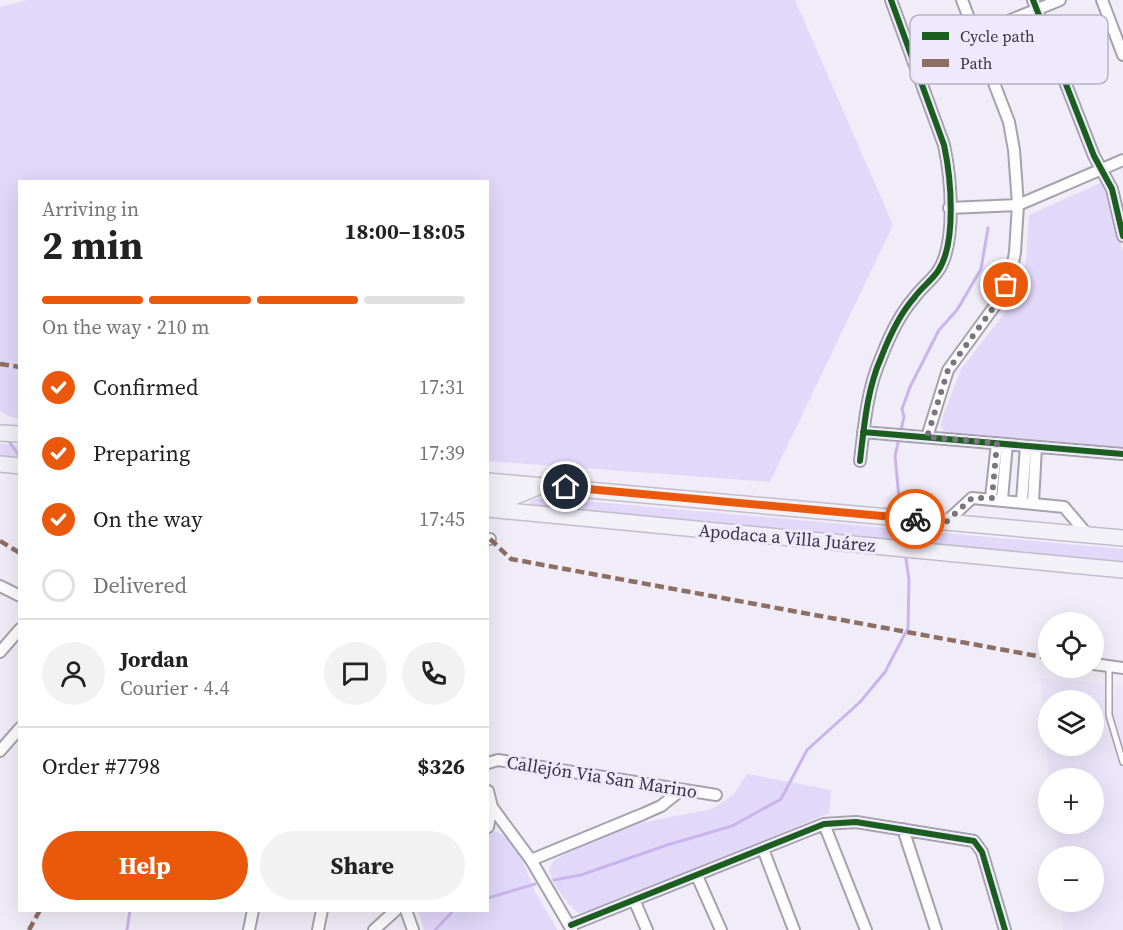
<!DOCTYPE html>
<meta charset="utf-8">
<style>
:root{--surface:#fff;--page:#f2f2f2;--text:#222;--muted:#767676;--line:#e0e0e0;--accent:#ea580c}
body{margin:0;font-family:"Source Serif 4",serif;background:var(--page);color:var(--text);height:100vh;display:flex;flex-direction:column;font-size:22px;white-space:nowrap}
*{box-sizing:border-box;margin:0}
p{font-size:20px;color:var(--muted)}
.icon{flex:none;width:33px;height:33px;fill:none;stroke:currentColor;stroke-width:2;stroke-linecap:round;stroke-linejoin:round}
.map{position:relative;flex:1;overflow:hidden}
.details{position:absolute;left:18px;top:180px;width:471px;height:732px;display:flex;flex-direction:column;background:var(--surface);border-radius:0px;box-shadow:0 6px 24px #0002}
.details>*{flex:none}
.controls{position:absolute;left:1038px;top:612px;display:grid;gap:12px}
.controls a{display:grid;place-items:center;width:66px;height:66px;border-radius:50%;background:var(--surface);box-shadow:0 6px 24px #0002;font-size:30px}
.pin{position:absolute;display:grid;place-items:center;width:51px;height:51px;color:#fff;margin:-26px;border:3px solid #fff;border-radius:50%;box-shadow:0 2px 6px #0007}
.courier{position:absolute;display:grid;place-items:center;width:60px;height:60px;margin:-30px;border:4px solid #ea580c;border-radius:50%;background:#fff;color:#222;box-shadow:0 2px 8px #0007}
.overview em{font-style:normal;font-weight:700}
.overview div{display:flex;flex-direction:column-reverse}
.overview{display:flex;align-items:center;justify-content:space-between;height:102px;padding:0 24px}
h1{font-size:39px;font-weight:700;line-height:45px}
.bar{display:grid;grid-template-columns:repeat(4,1fr);gap:9px 6px;align-content:center;height:72px;padding:0 24px}
.bar i{height:8px;border-radius:4px;background:var(--line)}
.bar .active{background:var(--accent)}
.bar p{grid-column:span 4}
.line{display:flex;align-items:center;gap:15px;padding:0 24px;border-top:2px solid var(--line)}
.line div{flex:1}
.round{display:grid;place-items:center;flex:none;width:63px;height:63px;border-radius:32px;background:var(--page)}
ol{padding:0 24px;list-style:none}
li{display:flex;align-items:center;gap:18px;height:66px}
li p{margin-inline-start:auto}
li .icon{padding:6px;border-radius:50%;background:var(--accent);color:#fff;stroke-width:4}
li:last-child{color:var(--muted)}
li i{width:33px;height:33px;border:3px solid var(--line);border-radius:50%}
.action{display:flex;gap:12px;margin-top:auto;padding:12px 24px}
.action a{flex:1;height:69px;border-radius:36px;background:var(--accent);color:#fff;font-size:24px;font-weight:700;line-height:69px;text-align:center}
.action a+a{background:var(--page);color:var(--text)}
.map>svg:first-child{display:block}
.built{fill:#ece6fb;fill-rule:evenodd}
.green{fill:#e2d8fa}
.lines{fill:none;stroke-linecap:round;stroke-linejoin:round}
.stream{stroke:#c8b5ee;stroke-width:3}
.lane-casing{stroke:#a5a2ab;stroke-width:8}
.street-casing{stroke:#a5a2ab;stroke-width:14}
.primary-casing{stroke:#c2bdcc;stroke-width:18}
.lane{stroke:#fdfcfe;stroke-width:5}
.street{stroke:#fdfcfe;stroke-width:10}
.primary{stroke:#f3f1f8;stroke-width:15}
.quiet{stroke:#8d6e63;stroke-width:4.5;stroke-dasharray:9 4.5;stroke-linecap:butt}
.cycleway-casing{stroke:#eee9fc;stroke-width:10}
.cycleway{stroke:#1b5e20;stroke-width:6}
.done{stroke:#78757e;stroke-width:6;stroke-dasharray:0 10.8}
.route{stroke:#ea580c;stroke-width:8}
.labels{text-anchor:middle;stroke-width:6;stroke-linejoin:round;paint-order:stroke}
.street-label{font-size:18px;fill:#37343d;stroke:#eee9fc}
.key{fill:#eee9fc;stroke:#b7b3c3;stroke-width:1.5}
.key-label{font-size:16px;fill:#37343d}
</style>
<div class="map">
<svg width="1123" height="930" viewBox="0 0 1123 930">
<rect width="100%" height="100%" fill="#f0edf8"/>
<path class="built" d="M1040,678L1123,686V930H1063L1061,902H1094V856H1057L1054,824H1094V778H1049ZM1048,700H1094V746H1048Z"/>
<path class="green" d="M27,0H795L893,225L770,482L488,461V182H20L19,418L11,417L0,411V7Z
M1100,183L1107,185L1123,251V450L944,433L941,425L943,416L961,369L1007,310L1022,279L1026,262L1029,215Z
M0,444L19,446V462L0,460Z
M550,498L1123,549V563L527,506L533,499Z
M747,774L831,790L829,813L679,877L584,912L579,913C569,907 554,886 550,874C548,868 551,865 554,860L599,838L640,823L712,809L734,794Z
M495,831C521,841 526,876 538,897C544,908 552,919 557,930H424L418,911L488,910V835Z"/>
<g class="lines">
<path class="stream" d="M8,440L20,457
M900,508L895,456L904,417L902,409L910,387L939,330L957,310L981,269L988,228
M902,528L903,539
M554,880L581,875L667,845L732,826L781,799L807,750L860,702L885,672L908,628L909,580L906,559
M488,898L535,884
M127,930L130,910
M435,930L454,910"/>
<g class="lane-casing">
<path id="lane" d="M1109,666V715L1123,762"/>
</g>
<g class="street-casing">
<path id="street" d="M1033,0L1094,156L1112,189L1123,236
M1102,0L1123,55
M914,59L1060,0
M949,208L1018,205L1123,160
M863,432L1123,454
M927,437L948,370L999,300L1012,269L1015,252L1018,205L1014,150L1009,122L962,0
M860,461C864,427 867,389 881,358C889,337 899,315 914,298C921,288 931,281 938,271C957,243 951,177 944,145L891,0
M991,498L997,443
M1002,499L1007,444
M1022,501L1026,446
M1033,502L1036,447
M946,522L972,498L1064,507L1087,534
M488,539H490
M0,586L20,596
M0,652L20,629
M1094,664L1123,668
M0,751L20,728
M488,763L498,760L716,795
M488,791L492,807L488,827
M492,807L531,860L572,930
M824,824L866,930
M903,829L936,930
M763,849L794,930
M531,860L643,814L661,806L680,791
M697,876L721,930
M635,902L647,930
M406,910L413,930
M571,925L824,824L856,822L974,841L982,852L1005,930
M249,930L253,910
M318,930L322,910
M374,930L396,910"/>
</g>
<g class="primary-casing">
<path id="primary" d="M0,433L20,434
M0,464L20,466
M488,481L1123,538
M488,496L511,498L543,485
M488,509L1123,570"/>
</g>
<use href="#lane" class="lane"/>
<use href="#street" class="street"/>
<use href="#primary" class="primary"/>
<path class="quiet" d="M0,364L20,367
M490,539L511,559L1048,658
M0,541L20,553
M29,930L40,910"/>
<g class="cycleway-casing">
<path id="cycleway" d="M1033,0L1094,156L1112,189L1123,236
M863,432L1123,454
M860,461C864,427 867,389 881,358C889,337 899,315 914,298C921,288 931,281 938,271C957,243 951,177 944,145L891,0
M571,925L824,824L856,822L974,841L982,852L1005,930"/>
</g>
<use href="#cycleway" class="cycleway"/>
</g>
<g class="lines">
<path class="done" d="M915,519L946,522L972,498H992L997,443L927,437L948,370L999,300L1006,285"/>
<path class="route" d="M566,487L915,519"/>
</g>
<g class="labels">
<g class="street-label">
<text transform="translate(787 538) rotate(5)" y="6">Apodaca a Villa Juárez</text>
<text transform="translate(602 777) rotate(9)" y="6">Callejón Via San Marino</text>
</g>
</g>
<rect x="910" y="15" width="198" height="69" rx="9" class="key"/>
<rect x="922" y="32" width="27" height="8" fill="#1b5e20"/>
<rect x="922" y="59" width="27" height="8" fill="#8d6e63"/>
<g class="key-label">
<text x="960" y="42">Cycle path</text>
<text x="960" y="69">Path</text>
</g>
</svg>
<div class="controls">
<a><svg class="icon" aria-label="locate" viewBox="0 0 24 24"><circle cx="12" cy="12" r="6"/><path d="M12 2v4M12 18v4M2 12h4M18 12h4"/></svg></a>
<a><svg class="icon" aria-label="layers" viewBox="0 0 24 24"><path d="M12 4l9 5-9 5-9-5zM3 14l9 5 9-5"/></svg></a>
<a>+</a>
<a>−</a>
</div>
<div class="pin" style="left:1006px;top:285px;background:#ea580c"><svg class="icon" aria-label="bag" viewBox="0 0 24 24"><path d="M5 8h14l-1 12H6zM9 8a3 3 0 0 1 6 0"/></svg></div>
<div class="pin" style="left:566px;top:487px;background:#1f2937"><svg class="icon" aria-label="home" viewBox="0 0 24 24"><path d="M3 11l9-7 9 7M6 9v11h12V9"/></svg></div>
<div class="courier" style="left:915px;top:519px"><svg class="icon" aria-label="bike" viewBox="0 0 24 24"><circle cx="6" cy="16" r="4"/><circle cx="18" cy="16" r="4"/><path d="M6 16l4-8h5l3 8M10 8l3 8H6M13 5h3"/></svg></div>
<section class="details">
<div class="overview"><div><h1>2 min</h1><p>Arriving in</p></div><em>18:00–18:05</em></div>
<div class="bar"><i class="active"></i><i class="active"></i><i class="active"></i><i></i><p>On the way · 210 m</p></div>
<ol>
<li><svg class="icon" aria-label="check" viewBox="0 0 24 24"><path d="M5 12l5 5 9-10"/></svg>Confirmed<p>17:31</p></li>
<li><svg class="icon" aria-label="check" viewBox="0 0 24 24"><path d="M5 12l5 5 9-10"/></svg>Preparing<p>17:39</p></li>
<li><svg class="icon" aria-label="check" viewBox="0 0 24 24"><path d="M5 12l5 5 9-10"/></svg>On the way<p>17:45</p></li>
<li><i></i>Delivered</li>
</ol>
<div class="line" style="height:108px"><a class="round"><svg class="icon" aria-label="person" viewBox="0 0 24 24"><circle cx="12" cy="8" r="4"/><path d="M4 21q1-7 8-7t8 7"/></svg></a><div><b>Jordan</b><p>Courier · 4.4</p></div><a class="round"><svg class="icon" aria-label="chat" viewBox="0 0 24 24"><path d="M4 5h16v11H9l-5 4z"/></svg></a><a class="round"><svg class="icon" aria-label="phone" viewBox="0 0 24 24"><path d="M5 4h4l2 5-3 2q2 4 5 5l2-3 5 2v4C11 20 4 13 5 4z"/></svg></a></div>
<div class="line" style="height:78px"><div>Order #7798</div><b>$326</b></div>
<div class="action"><a>Help</a><a>Share</a></div>
</section>
</div>
